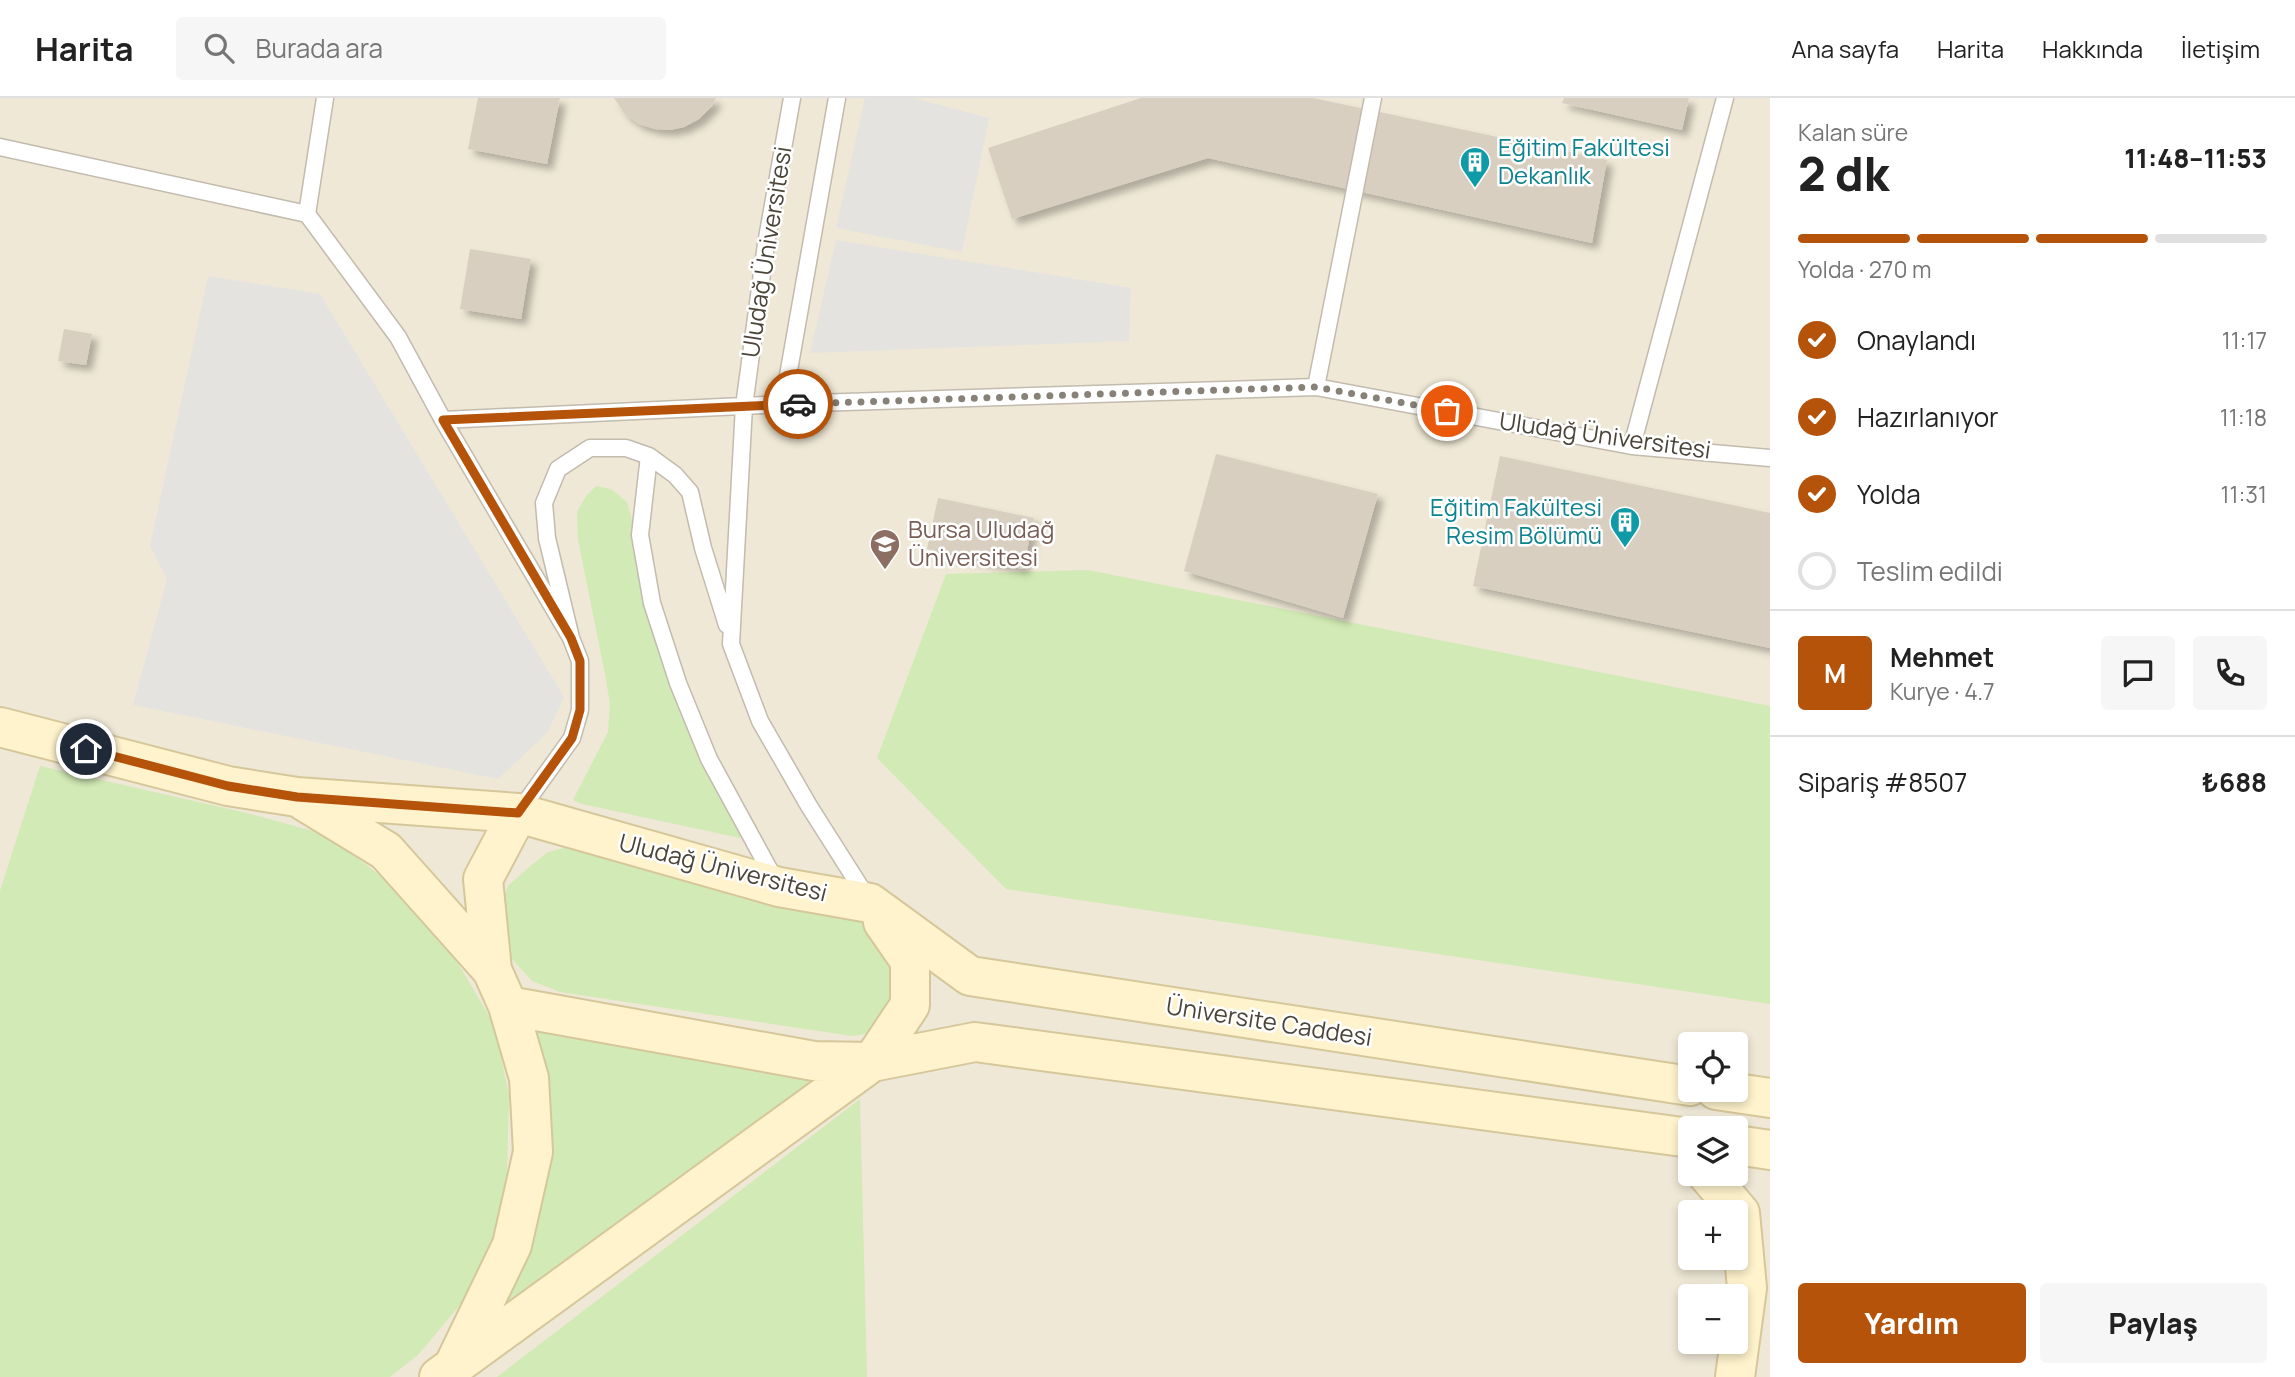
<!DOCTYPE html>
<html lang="tr">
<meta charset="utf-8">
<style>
:root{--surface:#fff;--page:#f6f6f6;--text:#222;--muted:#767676;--line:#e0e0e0;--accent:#b45309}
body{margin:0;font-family:Manrope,sans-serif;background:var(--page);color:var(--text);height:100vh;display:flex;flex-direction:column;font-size:26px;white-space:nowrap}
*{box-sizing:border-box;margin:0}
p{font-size:23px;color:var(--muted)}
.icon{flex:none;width:38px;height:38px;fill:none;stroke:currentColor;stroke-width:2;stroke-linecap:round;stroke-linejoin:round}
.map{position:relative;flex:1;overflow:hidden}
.drawer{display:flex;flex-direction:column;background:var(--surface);width:525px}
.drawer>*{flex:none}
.controls{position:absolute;left:1678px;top:934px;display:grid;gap:14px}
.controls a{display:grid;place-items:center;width:70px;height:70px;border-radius:7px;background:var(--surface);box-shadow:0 4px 10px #0003;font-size:35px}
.pin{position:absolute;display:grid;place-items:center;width:60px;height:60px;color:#fff;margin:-30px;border:4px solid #fff;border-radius:50%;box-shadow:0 2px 7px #0007}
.courier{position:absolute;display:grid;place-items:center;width:70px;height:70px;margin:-35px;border:5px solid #b45309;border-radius:50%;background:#fff;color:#222;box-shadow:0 2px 9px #0007}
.summary em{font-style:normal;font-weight:800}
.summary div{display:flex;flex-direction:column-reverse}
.summary{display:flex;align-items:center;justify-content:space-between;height:119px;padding:0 28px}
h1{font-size:46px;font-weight:800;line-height:52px}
.bar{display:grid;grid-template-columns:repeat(4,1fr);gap:10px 7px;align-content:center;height:84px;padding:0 28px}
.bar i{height:9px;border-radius:5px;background:var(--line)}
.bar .on{background:var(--accent)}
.bar p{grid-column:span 4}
.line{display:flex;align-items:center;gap:18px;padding:0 28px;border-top:2px solid var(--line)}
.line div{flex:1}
.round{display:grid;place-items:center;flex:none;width:74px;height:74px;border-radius:7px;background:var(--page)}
ol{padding:0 28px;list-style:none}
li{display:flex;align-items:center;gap:21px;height:77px}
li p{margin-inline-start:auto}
li .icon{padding:7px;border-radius:50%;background:var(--accent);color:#fff;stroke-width:4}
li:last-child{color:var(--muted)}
li i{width:38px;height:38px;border:4px solid var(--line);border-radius:50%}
.cta{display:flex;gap:14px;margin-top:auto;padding:14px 28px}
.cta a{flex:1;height:80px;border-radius:7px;background:var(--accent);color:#fff;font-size:28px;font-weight:800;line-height:80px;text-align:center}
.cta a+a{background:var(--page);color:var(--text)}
header{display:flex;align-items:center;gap:42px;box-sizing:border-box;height:98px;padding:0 35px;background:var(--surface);border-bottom:2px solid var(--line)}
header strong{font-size:33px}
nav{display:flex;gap:38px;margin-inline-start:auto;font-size:24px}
.search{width:490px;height:63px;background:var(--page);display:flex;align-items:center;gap:18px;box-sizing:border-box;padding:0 24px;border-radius:7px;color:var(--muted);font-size:26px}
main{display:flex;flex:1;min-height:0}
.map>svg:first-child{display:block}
.education{fill:#efe8d6;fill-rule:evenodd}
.green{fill:#d2eab5}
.parking{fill:#e5e3e0}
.building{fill:#d8cfc1;filter:url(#shadow)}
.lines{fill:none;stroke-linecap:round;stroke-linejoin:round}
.lane-casing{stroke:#c2bbae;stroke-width:19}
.secondary-casing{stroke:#d6c79b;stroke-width:42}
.lane{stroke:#fff;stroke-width:16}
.secondary{stroke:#fff3cd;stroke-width:38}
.done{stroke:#878178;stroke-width:7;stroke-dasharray:0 12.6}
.route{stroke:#b45309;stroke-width:9}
.labels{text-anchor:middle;stroke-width:5;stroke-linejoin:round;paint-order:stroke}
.culture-label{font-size:24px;fill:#0d838f;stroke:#fff;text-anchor:start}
.street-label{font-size:24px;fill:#4b4439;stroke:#fff}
.education-label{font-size:24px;fill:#785e54;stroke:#fff;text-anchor:start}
</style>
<header>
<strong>Harita</strong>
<div class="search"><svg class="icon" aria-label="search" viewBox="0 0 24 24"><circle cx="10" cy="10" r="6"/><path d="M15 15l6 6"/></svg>Burada ara</div>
<nav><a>Ana sayfa</a><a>Harita</a><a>Hakkında</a><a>İletişim</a></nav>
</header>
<main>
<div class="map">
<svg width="1770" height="1279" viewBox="0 0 1770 1279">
<defs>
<filter id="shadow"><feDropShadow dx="6" dy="6" stdDeviation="3.5" flood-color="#0004"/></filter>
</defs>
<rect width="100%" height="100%" fill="#f6f3ec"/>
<path class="education" d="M0,0H1770V1279H0ZM1690,947H1736V992H1690ZM1690,1031H1736V1076H1690ZM1690,1115H1736V1160H1690ZM1690,1199H1736V1244H1690Z"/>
<path class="green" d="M596,388L611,391L627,404L636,437L652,519L741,736L740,740L582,706L573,702L608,634L610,606L605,576L578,442L577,414L586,398Z
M1088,472L1770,608V906L1006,791L877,660L946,476Z
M40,668L251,716L327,737L394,788L452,855L495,928L509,998L507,1073L496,1143L464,1202L418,1257L390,1279H0V793Z
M568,749L870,805L910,863L890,917L865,936L852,938L560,894L532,883L512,861L501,836L499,811L508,788L528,770L548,754Z
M508,908L872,964L454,1268L533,1054Z
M860,1001L867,1279H497Z"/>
<path class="parking" d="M865,0H913L989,20L962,154L836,130Z
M836,142L1131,190L1129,243L810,255Z
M208,178L320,196L564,599L548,634L498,681L133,607L167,481L150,448Z"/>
<path class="building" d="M478,0H560L547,66L468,51Z
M614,0H716L712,8L699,21L684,29L670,32L655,31L639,26L625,16Z
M1141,0H1313L1607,62L1592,145L1208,60L1012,121L988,50Z
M1564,0H1689L1682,32L1562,5Z
M470,151L531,161L521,221L460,211Z
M64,231L92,236L86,267L58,263Z
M1216,356L1378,396L1343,520L1184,473Z
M1500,358L1770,415V550L1473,488Z
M938,400L1034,420L1023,471L927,451Z"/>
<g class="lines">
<g class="lane-casing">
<path id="lane" d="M792,0L766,146L744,308L731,546L760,623L809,708L868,801
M0,49L307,116L398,239L443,322L571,540
M307,116L325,0
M1316,289L1373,0
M783,306L837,0
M443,322L783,306L1316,289L1632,348L1770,360
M1632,348L1725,0
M649,358L640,437L652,505L678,585L709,661L775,782
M518,715L572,640L580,612V563L571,540L547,440L544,405L558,371L590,350H626L649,358L675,377L690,394L703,450L727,527"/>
</g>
<g class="secondary-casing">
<path id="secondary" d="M0,629L228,688L297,699L518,715L779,789L870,805L970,878L1690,988
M304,703L386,753L492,872L508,908L529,980L533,1054L512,1147L456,1263
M492,872L483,781L518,715
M508,908L814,963L872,964L975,944L1690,1040
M1716,992L1770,1000
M1736,1047L1770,1052
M1707,1076L1740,1115L1747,1190L1735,1279
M439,1279L872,964L910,907V863L883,824"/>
</g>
<use href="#lane" class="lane"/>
<use href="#secondary" class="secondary"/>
</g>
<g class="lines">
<path class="done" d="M798,306L1316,289L1447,313"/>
<path class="route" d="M86,651L228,688L297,699L518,715L572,640L580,612V563L571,540L443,322L798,306"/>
</g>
<defs>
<g id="building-pin" transform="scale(1.575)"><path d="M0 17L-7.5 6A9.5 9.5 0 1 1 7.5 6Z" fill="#0f9aa8" stroke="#fff"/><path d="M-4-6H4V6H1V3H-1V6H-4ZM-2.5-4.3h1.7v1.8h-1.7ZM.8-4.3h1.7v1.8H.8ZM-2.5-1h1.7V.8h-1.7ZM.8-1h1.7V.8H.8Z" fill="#fff"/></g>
<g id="university-pin" transform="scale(1.575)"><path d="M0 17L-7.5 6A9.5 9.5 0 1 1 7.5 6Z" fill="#8d6e63" stroke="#fff"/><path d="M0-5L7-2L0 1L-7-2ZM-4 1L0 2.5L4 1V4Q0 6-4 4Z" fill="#fff"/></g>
</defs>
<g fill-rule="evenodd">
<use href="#building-pin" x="1475" y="64"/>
<use href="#building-pin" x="1625" y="424"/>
<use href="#university-pin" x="885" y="446"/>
</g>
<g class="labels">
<g class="culture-label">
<text x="1498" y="58">Eğitim Fakültesi<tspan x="1498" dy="28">Dekanlık</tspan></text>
<text x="1602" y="418" text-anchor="end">Eğitim Fakültesi<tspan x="1602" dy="28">Resim Bölümü</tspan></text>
</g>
<g class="street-label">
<text transform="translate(767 154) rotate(-81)" y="8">Uludağ Üniversitesi</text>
<text transform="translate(1605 338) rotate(8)" y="8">Uludağ Üniversitesi</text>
<text transform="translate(723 770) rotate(14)" y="8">Uludağ Üniversitesi</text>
<text transform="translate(1269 924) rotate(9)" y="8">Üniversite Caddesi</text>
</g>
<g class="education-label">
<text x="908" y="440">Bursa Uludağ<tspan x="908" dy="28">Üniversitesi</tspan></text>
</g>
</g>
</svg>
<div class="controls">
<a><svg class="icon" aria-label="locate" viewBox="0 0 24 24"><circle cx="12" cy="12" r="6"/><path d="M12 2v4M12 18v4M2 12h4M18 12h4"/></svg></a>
<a><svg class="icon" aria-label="layers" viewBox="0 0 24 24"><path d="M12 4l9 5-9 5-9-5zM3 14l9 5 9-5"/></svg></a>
<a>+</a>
<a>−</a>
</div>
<div class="pin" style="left:1447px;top:313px;background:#ea580c"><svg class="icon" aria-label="bag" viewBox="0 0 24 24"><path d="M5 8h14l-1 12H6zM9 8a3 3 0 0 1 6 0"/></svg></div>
<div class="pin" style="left:86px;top:651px;background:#1f2937"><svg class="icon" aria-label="home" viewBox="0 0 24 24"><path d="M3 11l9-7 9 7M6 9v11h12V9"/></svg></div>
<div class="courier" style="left:798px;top:306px"><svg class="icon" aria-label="car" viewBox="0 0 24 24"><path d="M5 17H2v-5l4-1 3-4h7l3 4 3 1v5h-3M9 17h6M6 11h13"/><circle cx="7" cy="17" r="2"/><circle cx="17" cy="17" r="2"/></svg></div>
</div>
<section class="drawer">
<div class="summary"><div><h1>2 dk</h1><p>Kalan süre</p></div><em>11:48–11:53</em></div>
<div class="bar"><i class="on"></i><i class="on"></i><i class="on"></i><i></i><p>Yolda · 270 m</p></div>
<ol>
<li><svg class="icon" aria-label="check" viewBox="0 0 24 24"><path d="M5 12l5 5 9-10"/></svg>Onaylandı<p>11:17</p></li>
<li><svg class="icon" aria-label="check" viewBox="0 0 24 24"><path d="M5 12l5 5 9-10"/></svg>Hazırlanıyor<p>11:18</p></li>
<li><svg class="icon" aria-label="check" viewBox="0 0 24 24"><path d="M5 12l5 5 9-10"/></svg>Yolda<p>11:31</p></li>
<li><i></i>Teslim edildi</li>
</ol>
<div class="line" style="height:126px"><b class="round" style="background:var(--accent);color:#fff">M</b><div><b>Mehmet</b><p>Kurye · 4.7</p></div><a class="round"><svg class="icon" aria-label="chat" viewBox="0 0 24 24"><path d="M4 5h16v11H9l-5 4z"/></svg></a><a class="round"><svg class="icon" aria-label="phone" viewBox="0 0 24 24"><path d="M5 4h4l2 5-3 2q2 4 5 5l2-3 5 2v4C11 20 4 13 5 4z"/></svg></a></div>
<div class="line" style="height:91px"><div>Sipariş #8507</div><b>₺688</b></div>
<div class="cta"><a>Yardım</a><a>Paylaş</a></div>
</section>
</main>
